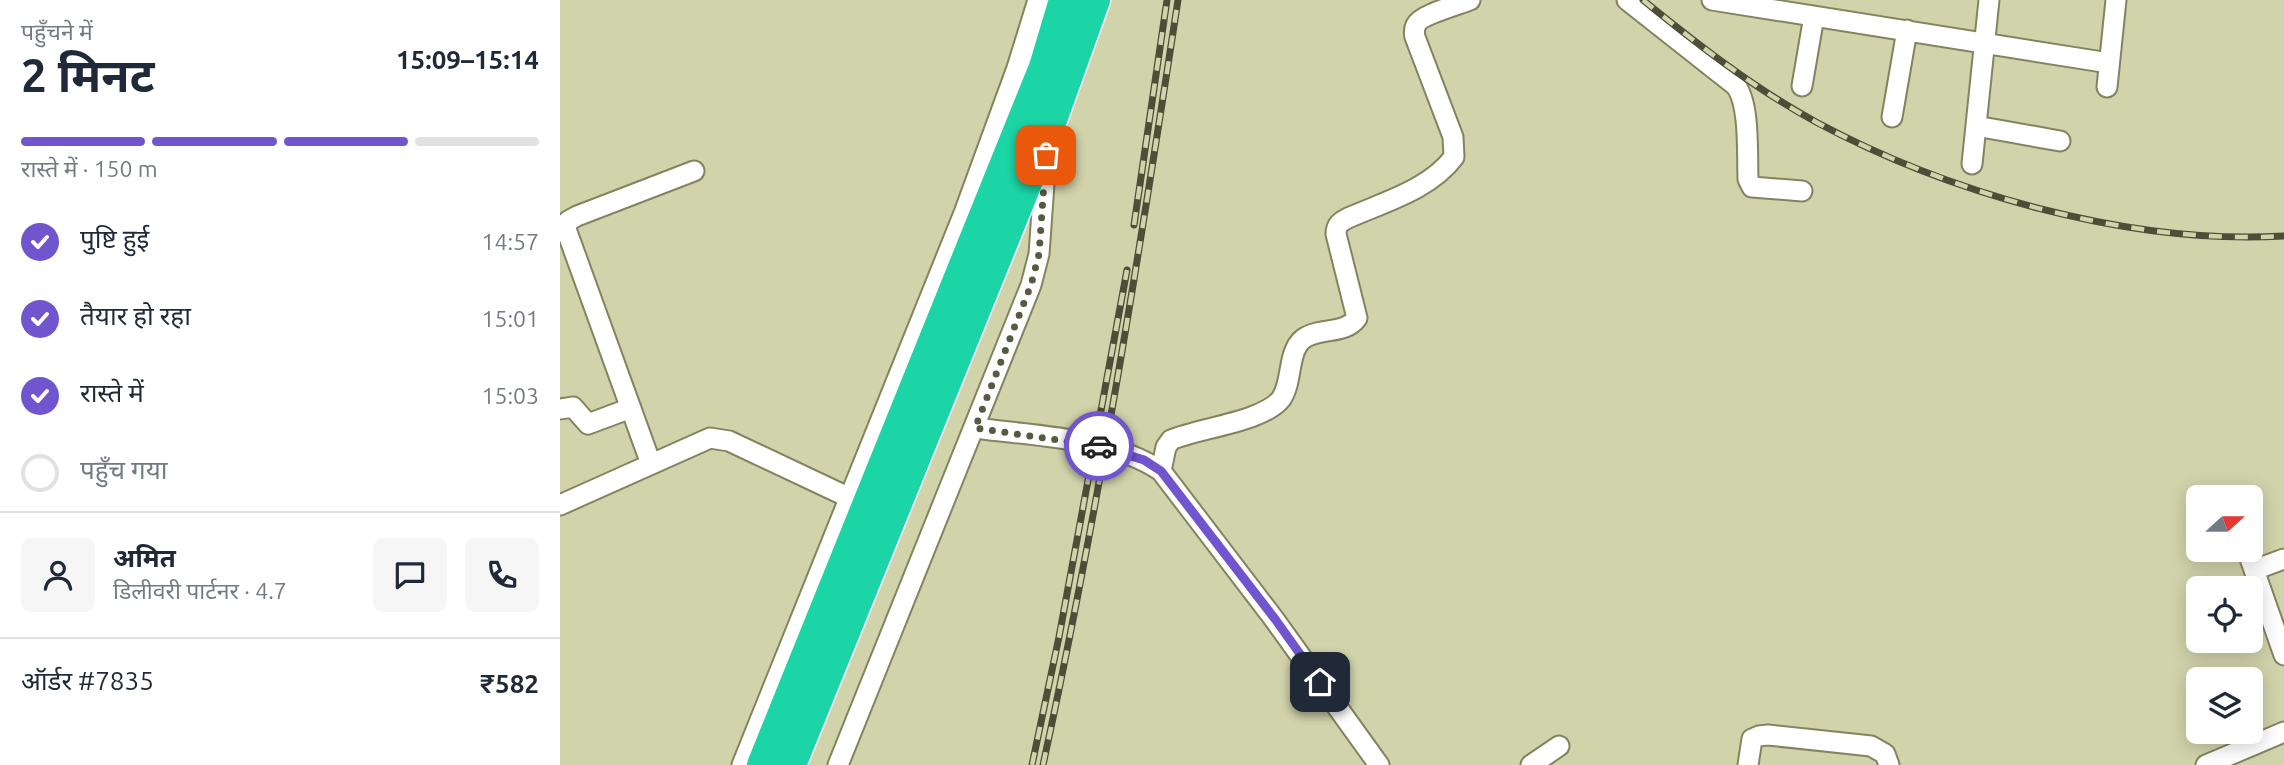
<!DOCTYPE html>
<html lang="hi">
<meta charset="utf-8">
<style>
:root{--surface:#fff;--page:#f6f6f7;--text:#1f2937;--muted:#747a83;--line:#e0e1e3;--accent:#7055cf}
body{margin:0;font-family:Ubuntu,"Noto Sans Devanagari",sans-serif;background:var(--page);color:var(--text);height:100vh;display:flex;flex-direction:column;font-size:26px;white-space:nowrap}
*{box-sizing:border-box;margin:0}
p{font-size:23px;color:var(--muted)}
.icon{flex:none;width:38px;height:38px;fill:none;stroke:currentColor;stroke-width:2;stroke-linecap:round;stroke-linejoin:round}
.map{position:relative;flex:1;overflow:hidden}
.panel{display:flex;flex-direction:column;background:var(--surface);width:560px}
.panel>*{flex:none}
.needle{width:46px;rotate:69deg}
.fabs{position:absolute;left:1626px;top:485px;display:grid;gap:14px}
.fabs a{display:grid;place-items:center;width:77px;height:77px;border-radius:10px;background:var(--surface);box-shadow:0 4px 18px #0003;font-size:35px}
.pin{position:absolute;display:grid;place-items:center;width:60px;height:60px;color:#fff;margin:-30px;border-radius:14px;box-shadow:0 4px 10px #0006}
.courier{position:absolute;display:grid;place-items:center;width:70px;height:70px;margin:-35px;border:5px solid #7055cf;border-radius:50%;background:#fff;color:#222;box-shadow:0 2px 9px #0007}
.headline em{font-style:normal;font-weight:700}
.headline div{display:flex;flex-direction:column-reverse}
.headline{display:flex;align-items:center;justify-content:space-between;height:119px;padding:0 21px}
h1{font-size:46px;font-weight:700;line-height:52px}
.bar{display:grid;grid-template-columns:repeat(4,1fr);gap:10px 7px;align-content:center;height:84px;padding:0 21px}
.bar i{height:9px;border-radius:5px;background:var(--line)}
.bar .on{background:var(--accent)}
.bar p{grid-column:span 4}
.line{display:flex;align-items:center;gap:18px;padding:0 21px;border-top:2px solid var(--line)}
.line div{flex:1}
.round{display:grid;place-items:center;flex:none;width:74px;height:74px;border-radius:10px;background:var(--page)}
ol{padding:0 21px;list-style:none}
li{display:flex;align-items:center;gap:21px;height:77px}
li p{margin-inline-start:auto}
li .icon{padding:7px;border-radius:50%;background:var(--accent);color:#fff;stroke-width:4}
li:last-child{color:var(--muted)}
li i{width:38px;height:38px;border:4px solid var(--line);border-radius:50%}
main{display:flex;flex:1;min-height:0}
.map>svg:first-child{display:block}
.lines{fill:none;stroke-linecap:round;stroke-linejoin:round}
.minor-casing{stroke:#83845f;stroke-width:23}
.highway-casing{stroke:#fff;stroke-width:33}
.minor{stroke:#fff;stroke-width:19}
.highway{stroke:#1cd5a7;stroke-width:30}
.rail-casing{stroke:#4c4e37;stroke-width:7}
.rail{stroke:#d1d3ab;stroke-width:4.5;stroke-dasharray:13;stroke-linecap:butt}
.done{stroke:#575941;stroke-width:7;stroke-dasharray:0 12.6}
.route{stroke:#7055cf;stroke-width:9}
</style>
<main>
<section class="panel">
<div class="headline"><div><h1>2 मिनट</h1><p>पहुँचने में</p></div><em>15:09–15:14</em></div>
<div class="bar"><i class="on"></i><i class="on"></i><i class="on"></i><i></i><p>रास्ते में · 150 m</p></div>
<ol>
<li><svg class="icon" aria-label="check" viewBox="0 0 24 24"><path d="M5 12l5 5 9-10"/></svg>पुष्टि हुई<p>14:57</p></li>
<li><svg class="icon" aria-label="check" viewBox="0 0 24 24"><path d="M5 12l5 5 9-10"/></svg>तैयार हो रहा<p>15:01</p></li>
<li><svg class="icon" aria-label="check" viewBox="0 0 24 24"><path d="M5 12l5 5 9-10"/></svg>रास्ते में<p>15:03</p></li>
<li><i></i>पहुँच गया</li>
</ol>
<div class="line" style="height:126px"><a class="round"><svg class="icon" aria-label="person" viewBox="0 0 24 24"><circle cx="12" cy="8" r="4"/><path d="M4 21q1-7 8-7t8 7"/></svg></a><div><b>अमित</b><p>डिलीवरी पार्टनर · 4.7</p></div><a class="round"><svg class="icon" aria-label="chat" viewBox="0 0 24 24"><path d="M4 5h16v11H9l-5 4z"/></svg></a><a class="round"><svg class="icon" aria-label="phone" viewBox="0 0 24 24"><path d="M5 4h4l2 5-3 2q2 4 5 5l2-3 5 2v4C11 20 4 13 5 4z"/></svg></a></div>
<div class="line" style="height:91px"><div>ऑर्डर #7835</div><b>₹582</b></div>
</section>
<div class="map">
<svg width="1724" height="765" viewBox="0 0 1724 765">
<rect width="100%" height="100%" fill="#d1d3ab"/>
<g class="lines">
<g class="minor-casing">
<path id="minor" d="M1067,0L1176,86C1190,105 1187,154 1188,179L1192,187L1242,191
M1152,0L1549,63
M1242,86L1254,16
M1547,87L1556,0
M1332,117L1347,30
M1416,126L1500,141
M1412,164L1429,0
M0,409L13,407L28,424L71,408
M415,428C474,436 551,437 601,471L714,619L819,765
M91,464L6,229L8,221L17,216L134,171
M601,471L606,447L611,440C638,428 703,422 721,399C733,382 727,352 743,339C759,327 785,335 797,318L776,234C776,225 780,222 788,218C824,202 869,190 894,157L893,137L855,37C854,33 854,29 856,25C860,15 898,5 910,0
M0,505L150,438L169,441L290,498
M1687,550L1724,655
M1694,570L1724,559
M182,765L404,213L457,68L478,0
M278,765L471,285L479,254L486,156
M971,765L999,746
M1188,765L1192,739L1199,736L1208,735L1311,746L1325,754L1329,765
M1646,765L1724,732"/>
</g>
<g class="highway-casing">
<path id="highway" d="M202,765L484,67L504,0
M231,765L488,131L535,0"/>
</g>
<use href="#minor" class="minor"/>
<use href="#highway" class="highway"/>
<g class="rail-casing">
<path id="rail" d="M1083,0C1137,44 1195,89 1256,122C1390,194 1571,245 1724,236
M574,225L607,0
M472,765L499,637L567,270
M483,765C538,512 579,256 618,0"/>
</g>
<use href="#rail" class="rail"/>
</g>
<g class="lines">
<path class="done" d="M486,155L479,254L471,285L415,428L539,446"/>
<path class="route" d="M539,446L584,460L601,471L715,619L760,682"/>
</g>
</svg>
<div class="fabs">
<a><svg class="needle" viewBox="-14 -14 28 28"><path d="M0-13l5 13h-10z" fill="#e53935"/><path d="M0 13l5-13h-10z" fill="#747a83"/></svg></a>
<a><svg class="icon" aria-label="locate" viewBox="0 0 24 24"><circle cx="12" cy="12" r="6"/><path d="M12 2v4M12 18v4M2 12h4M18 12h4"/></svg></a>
<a><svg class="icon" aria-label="layers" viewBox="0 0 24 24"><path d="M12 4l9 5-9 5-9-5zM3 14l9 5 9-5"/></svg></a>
</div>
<div class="pin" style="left:486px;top:155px;background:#ea580c"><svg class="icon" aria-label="bag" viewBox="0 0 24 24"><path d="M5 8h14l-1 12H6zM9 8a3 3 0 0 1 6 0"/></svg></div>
<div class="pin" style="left:760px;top:682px;background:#1f2937"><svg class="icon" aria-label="home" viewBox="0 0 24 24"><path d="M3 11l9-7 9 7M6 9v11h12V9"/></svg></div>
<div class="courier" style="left:539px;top:446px"><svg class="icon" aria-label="car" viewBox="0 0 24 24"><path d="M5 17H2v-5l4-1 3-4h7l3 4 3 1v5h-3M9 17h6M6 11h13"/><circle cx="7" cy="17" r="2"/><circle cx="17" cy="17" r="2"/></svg></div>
</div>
</main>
